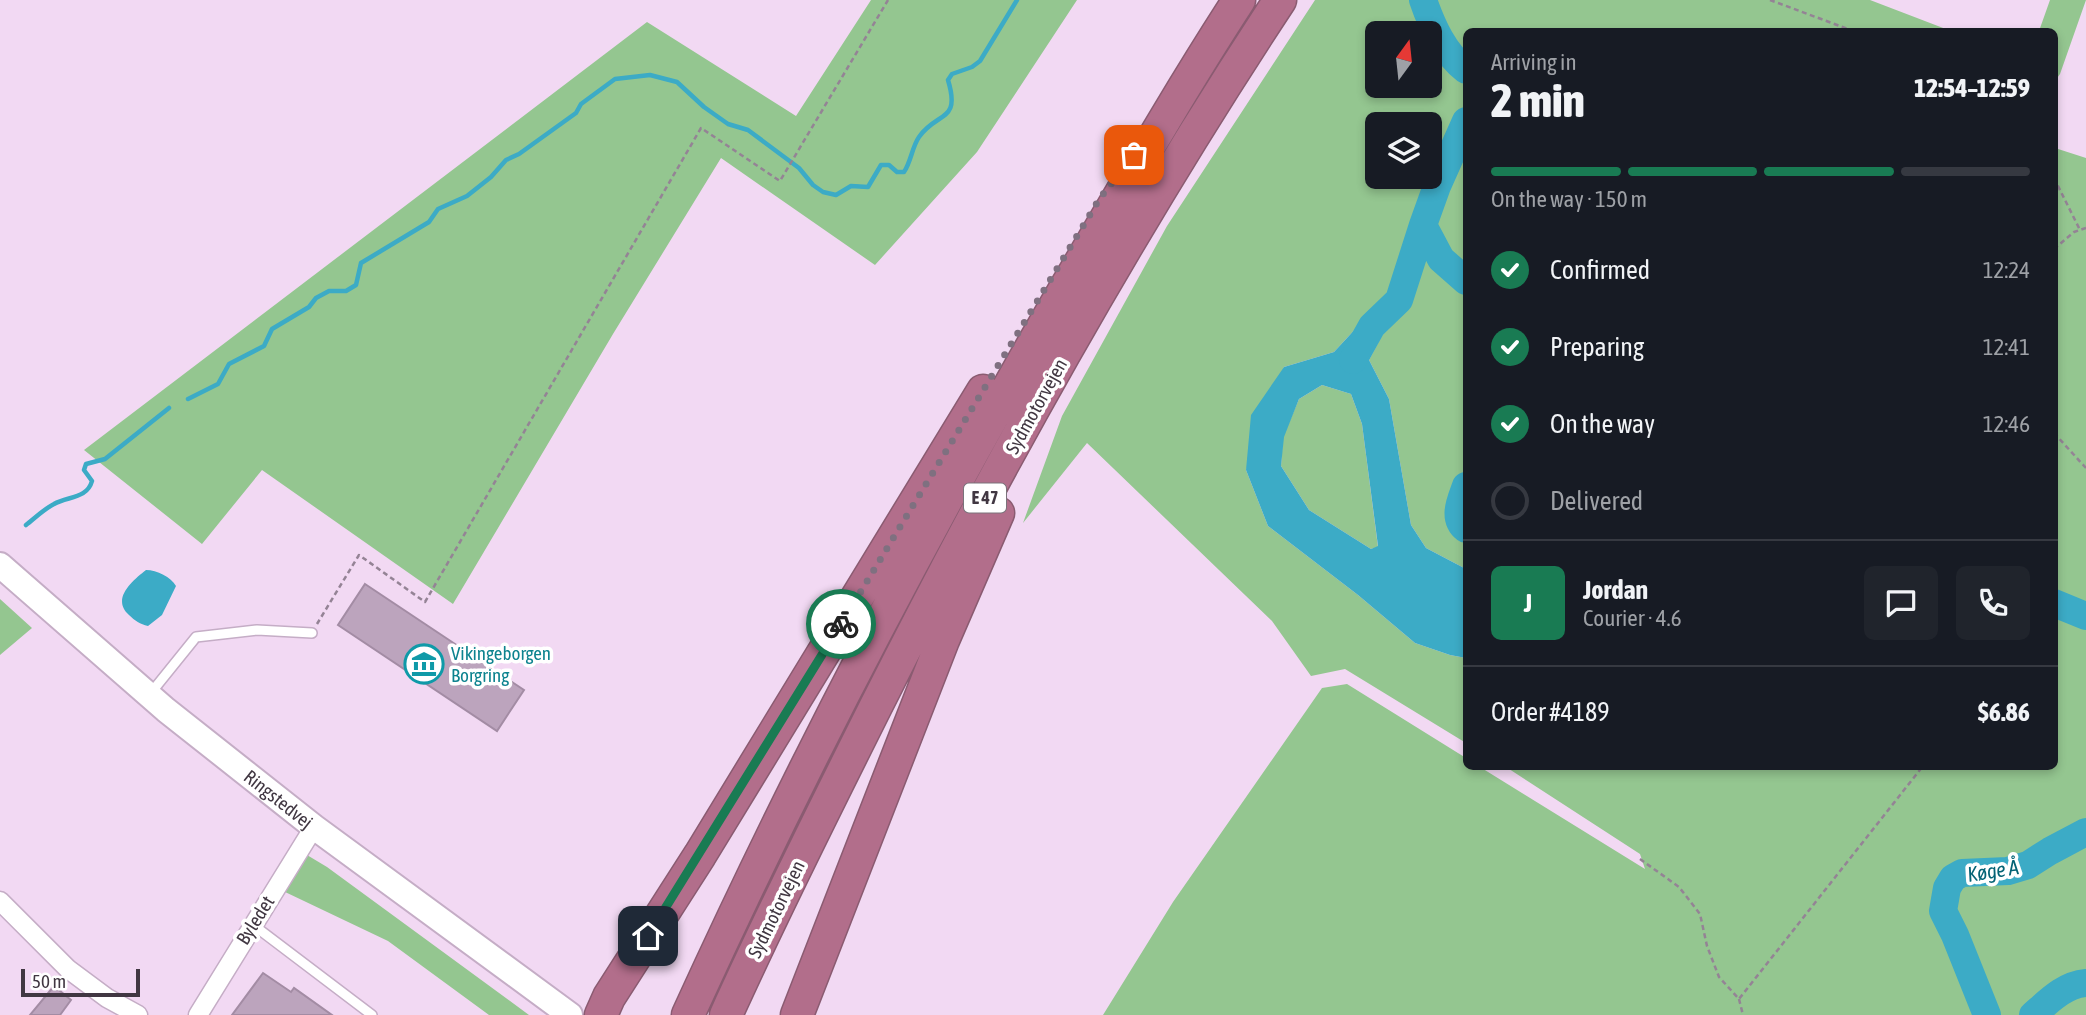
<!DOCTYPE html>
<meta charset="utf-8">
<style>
:root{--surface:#171b24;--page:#20242c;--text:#f1f3f6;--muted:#9ea1a6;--line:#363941;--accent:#197b53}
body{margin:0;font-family:"Asap Condensed",sans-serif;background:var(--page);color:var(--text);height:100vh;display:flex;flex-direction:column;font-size:26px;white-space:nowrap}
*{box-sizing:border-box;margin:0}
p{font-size:23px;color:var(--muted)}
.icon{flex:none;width:38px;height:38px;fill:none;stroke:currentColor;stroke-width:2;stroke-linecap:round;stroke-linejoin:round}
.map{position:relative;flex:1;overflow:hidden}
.panel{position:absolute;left:1463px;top:28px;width:595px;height:742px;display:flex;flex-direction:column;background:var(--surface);border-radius:10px;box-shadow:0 4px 10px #0003}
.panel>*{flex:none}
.needle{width:46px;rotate:15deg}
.tools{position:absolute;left:1365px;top:21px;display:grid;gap:14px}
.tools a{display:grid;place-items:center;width:77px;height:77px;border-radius:10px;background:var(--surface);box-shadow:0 4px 10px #0003;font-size:35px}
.scale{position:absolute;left:21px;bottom:18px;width:119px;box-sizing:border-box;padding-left:7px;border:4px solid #413742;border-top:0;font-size:19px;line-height:24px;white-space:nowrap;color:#413742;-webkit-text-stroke:5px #fff;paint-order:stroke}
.pin{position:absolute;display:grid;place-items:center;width:60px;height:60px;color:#fff;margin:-30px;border-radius:14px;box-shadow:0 4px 10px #0006}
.courier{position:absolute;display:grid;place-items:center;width:70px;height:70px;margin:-35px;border:5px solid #197b53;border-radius:50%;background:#fff;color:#222;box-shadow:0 2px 9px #0007}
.head em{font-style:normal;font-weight:800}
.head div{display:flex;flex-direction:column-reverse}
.head{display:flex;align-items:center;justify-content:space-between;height:119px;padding:0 28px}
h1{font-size:46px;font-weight:800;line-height:52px}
.bar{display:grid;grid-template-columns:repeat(4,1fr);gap:10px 7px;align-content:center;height:84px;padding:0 28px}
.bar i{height:9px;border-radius:5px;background:var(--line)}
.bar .active{background:var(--accent)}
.bar p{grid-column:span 4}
.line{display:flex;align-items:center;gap:18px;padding:0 28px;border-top:2px solid var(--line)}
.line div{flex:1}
.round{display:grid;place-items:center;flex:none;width:74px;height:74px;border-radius:10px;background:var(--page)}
ol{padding:0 28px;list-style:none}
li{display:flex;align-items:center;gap:21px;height:77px}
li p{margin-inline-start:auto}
li .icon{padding:7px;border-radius:50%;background:var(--accent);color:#fff;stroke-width:4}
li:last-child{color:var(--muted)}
li i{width:38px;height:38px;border:4px solid var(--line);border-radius:50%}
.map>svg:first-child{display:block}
.green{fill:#94c690;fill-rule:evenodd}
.water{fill:#3cabc6;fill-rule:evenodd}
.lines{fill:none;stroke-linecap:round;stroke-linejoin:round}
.stream{stroke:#3cabc6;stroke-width:4.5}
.river{stroke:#3cabc6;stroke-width:28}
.building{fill:#bca4bd;stroke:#a38ca4;stroke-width:2}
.service-casing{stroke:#c5adc6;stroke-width:12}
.minor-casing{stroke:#c5adc6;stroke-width:21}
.secondary-casing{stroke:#c5adc6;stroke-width:28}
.motorway-casing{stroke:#8a5b71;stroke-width:35}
.path{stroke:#948395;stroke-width:2.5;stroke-dasharray:5 3.5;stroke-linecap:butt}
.service{stroke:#fff;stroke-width:9}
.minor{stroke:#fff;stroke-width:18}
.secondary{stroke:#fff;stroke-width:24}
.motorway{stroke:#b26e8b;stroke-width:32}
.done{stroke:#7f7080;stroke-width:7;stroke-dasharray:0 12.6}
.route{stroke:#197b53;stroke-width:9}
.labels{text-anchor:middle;stroke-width:7;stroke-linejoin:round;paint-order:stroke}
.shield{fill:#fff;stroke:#7a737b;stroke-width:2}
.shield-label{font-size:18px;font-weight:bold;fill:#413742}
.street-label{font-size:19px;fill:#413742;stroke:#fff}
.culture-label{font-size:19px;fill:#0d838f;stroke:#fff;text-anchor:start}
.water-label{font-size:21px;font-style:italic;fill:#046375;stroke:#fff}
</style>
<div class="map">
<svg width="2086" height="1015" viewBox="0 0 2086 1015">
<rect width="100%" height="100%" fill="#f2d9f3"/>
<path class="green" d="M871,0H1077L977,152L875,265L721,158L613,334L453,604L262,470L202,544L84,450L647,22L796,116Z
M1315,0H1870L1951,31L1466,32V569L1426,548L1411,525L1389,399L1369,360L1385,330L1359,325L1334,352L1284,367L1246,470L1268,526L1358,595L1415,643L1450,655L1466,658V743L1345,669L1311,676L1272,621L1087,443L1023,523L1062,416L1167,226ZM1377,33H1430V86H1377ZM1377,124H1430V177H1377Z
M2050,0H2086L2060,74L2055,81L2054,32L2039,31Z
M2055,148L2086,158V1015H1103L1173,902L1322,688L1347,684L1466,758V766L1480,767L1645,869L1640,854L1506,767L2054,766Z
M1322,385L1351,394L1362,424L1378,547L1371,549L1309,510L1281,466L1283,437L1299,399Z
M0,599L32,628L0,655Z
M307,855L327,867L529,1015H489L388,941L283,891Z"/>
<path class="water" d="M1359,325L1385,330L1369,360L1389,399L1411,525L1426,548L1466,569V658L1450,655L1415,643L1358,595L1268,526L1246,470L1251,415L1284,367L1334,352ZM1322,385L1351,394L1362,424L1378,546L1371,549L1309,510L1281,466L1284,437L1299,399Z
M146,570C157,570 171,577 176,586L162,615L148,626C140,624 135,621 129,615C111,599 132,581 146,570Z"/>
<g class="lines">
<path class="stream" d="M188,399L218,384L229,364L264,346L272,329L309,307L316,298L329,291H346L356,285L361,263L429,222L438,209L467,196L491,177L506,160L519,154L576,113L581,104L615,79L650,75L677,82L704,107L728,124L748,130L799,168L813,185L823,192L836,195L851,186L868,187L881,165H889L897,172H904C911,162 912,147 919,137C937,111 961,123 948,80L952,74L972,67L980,61L1017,0
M26,525C35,518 44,509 54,504C68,496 87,499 92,481L84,470L86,464L105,459L169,408"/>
<path class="river" d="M1423,0C1432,26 1444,53 1466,70
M1466,121L1437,186L1423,225L1441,259L1466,281
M1353,360L1372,326L1399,300L1423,225
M1466,486C1461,500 1452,518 1466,529
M2054,603L2086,616
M1987,1015L1955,935L1943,911L1947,888L1953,878L1962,873L2008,871L2028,865L2050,851L2086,832
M2033,1015C2049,1001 2064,985 2086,983"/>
</g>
<path class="building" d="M365,584L524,690L497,731L338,625Z
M263,973L291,992L294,988L332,1015H232Z
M54,986L71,1000L60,1015H30Z"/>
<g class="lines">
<g class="service-casing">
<path id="service" d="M150,694L196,637L257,630L312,633
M252,924L372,1015"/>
</g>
<g class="minor-casing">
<path id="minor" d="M0,901L68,969L107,998L138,1015
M198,1015L314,827"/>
</g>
<g class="secondary-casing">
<g id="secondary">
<path id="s1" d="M0,565L166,710L314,827L570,1015"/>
</g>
</g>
<g class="motorway-casing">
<path id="motorway" d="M601,1015L609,997L700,855L983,391
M688,1015C801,767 928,525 1065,289C1122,192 1178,94 1239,0
M726,1015C773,911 825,808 876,706C998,464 1131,226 1280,0
M797,1015L943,640L998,513"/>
</g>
<path class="path" d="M1770,0L1856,32
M2054,178L2080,230
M2054,249L2074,232L2086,228
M2054,433L2086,468
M317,624L359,555L425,602L701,128L780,181L888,0
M1640,859L1679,887L1700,914L1707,946L1719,977L1739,999L1923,766
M1739,999L1743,1015"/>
<use href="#service" class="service"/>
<use href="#minor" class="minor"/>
<use href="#secondary" class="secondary"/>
<use href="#motorway" class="motorway"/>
</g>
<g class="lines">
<path class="done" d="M841,624L1100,198L1134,155"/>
<path class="route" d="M648,936L841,624"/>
</g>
<defs>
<g id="museum-ring" transform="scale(2.0125)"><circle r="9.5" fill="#fff" stroke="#0f9aa8" stroke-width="1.5"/><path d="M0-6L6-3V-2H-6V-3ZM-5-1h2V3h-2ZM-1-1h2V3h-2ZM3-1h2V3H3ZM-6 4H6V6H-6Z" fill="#0f9aa8"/></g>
</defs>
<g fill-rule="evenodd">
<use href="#museum-ring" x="424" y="664"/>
</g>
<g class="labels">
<rect class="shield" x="964" y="483.5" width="42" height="29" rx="5"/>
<g class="shield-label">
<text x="985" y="504">E 47</text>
</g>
<g class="street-label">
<text transform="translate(1036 406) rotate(-61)" y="7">Sydmotorvejen</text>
<text dy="7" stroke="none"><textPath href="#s1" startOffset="364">Ringstedvej</textPath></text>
<text transform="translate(776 909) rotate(-64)" y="7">Sydmotorvejen</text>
<text transform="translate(255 920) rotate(-58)" y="7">Byledet</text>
</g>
<g class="culture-label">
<text x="451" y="660">Vikingeborgen<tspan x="451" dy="22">Borgring</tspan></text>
</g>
<g class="water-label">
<text transform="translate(1993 871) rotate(-9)" y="7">Køge Å</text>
</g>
</g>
</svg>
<div class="tools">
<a><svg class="needle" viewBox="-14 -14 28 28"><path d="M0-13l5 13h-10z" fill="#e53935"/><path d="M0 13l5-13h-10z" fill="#9ea1a6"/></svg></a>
<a><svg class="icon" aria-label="layers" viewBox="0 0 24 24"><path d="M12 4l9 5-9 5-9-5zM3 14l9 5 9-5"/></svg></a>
</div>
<div class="scale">50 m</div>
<div class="pin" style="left:1134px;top:155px;background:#ea580c"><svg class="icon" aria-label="bag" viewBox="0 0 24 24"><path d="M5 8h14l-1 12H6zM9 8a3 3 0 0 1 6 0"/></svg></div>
<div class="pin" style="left:648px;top:936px;background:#1f2937"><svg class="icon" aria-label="home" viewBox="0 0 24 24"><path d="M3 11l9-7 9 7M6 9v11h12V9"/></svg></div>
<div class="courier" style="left:841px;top:624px"><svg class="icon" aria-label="bike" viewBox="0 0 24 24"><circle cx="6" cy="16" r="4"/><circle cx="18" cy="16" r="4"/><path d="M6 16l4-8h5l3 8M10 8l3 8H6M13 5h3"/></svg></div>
<section class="panel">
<div class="head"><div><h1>2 min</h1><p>Arriving in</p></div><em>12:54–12:59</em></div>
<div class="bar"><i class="active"></i><i class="active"></i><i class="active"></i><i></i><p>On the way · 150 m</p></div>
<ol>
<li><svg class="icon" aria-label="check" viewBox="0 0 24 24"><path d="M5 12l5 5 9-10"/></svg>Confirmed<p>12:24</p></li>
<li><svg class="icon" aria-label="check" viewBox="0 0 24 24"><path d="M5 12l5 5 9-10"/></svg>Preparing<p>12:41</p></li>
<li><svg class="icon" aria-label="check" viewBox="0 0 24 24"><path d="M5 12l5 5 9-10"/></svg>On the way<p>12:46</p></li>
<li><i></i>Delivered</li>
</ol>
<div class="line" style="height:126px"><b class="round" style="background:var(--accent);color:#fff">J</b><div><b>Jordan</b><p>Courier · 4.6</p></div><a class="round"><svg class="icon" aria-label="chat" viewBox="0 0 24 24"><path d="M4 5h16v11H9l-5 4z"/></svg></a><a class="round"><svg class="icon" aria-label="phone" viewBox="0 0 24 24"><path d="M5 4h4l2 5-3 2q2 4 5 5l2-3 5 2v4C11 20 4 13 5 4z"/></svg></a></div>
<div class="line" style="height:91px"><div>Order #4189</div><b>$6.86</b></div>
</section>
</div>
